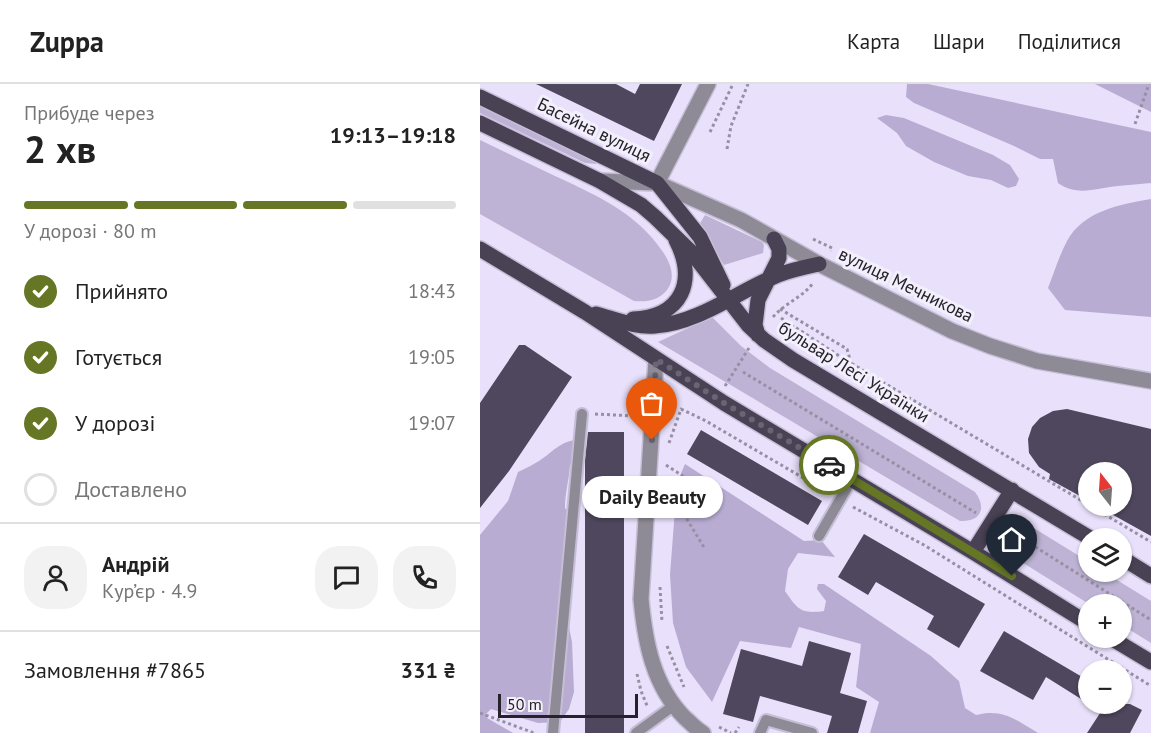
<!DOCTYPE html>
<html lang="uk">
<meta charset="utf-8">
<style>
:root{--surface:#fff;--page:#f2f2f2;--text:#222;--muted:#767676;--line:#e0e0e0;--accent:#657624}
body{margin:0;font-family:"PT Sans",sans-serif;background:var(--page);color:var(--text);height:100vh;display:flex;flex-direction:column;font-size:22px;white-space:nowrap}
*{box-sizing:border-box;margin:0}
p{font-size:20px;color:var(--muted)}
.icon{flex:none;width:33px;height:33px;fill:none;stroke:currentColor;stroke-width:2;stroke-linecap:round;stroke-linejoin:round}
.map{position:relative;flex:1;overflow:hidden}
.details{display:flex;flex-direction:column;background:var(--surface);width:480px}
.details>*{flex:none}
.needle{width:39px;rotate:343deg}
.fabs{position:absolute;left:598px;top:378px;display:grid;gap:12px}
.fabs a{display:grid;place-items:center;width:54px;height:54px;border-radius:50%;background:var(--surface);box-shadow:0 2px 4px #0004;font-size:30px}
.scale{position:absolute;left:18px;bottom:15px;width:140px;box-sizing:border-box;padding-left:6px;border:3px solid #26222c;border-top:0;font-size:16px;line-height:21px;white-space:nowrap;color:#26222c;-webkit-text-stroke:4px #f4f0fb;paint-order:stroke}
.pin{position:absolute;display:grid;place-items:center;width:51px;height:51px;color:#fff;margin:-62px -26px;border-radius:50% 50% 50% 0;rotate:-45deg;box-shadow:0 0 6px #0007}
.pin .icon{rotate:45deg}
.courier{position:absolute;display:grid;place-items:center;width:60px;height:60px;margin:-30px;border:4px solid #657624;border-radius:50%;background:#fff;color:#222;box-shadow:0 2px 8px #0007}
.bubble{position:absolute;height:42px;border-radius:21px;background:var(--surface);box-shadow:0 2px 4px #0004;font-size:20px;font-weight:800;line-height:42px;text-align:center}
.summary em{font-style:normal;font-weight:800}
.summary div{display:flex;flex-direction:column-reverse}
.summary{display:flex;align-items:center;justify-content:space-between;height:102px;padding:0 24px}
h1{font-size:39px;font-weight:800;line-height:45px}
.bar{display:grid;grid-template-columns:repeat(4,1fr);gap:9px 6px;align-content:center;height:72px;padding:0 24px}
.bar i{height:8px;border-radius:4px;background:var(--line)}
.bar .selected{background:var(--accent)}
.bar p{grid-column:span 4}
.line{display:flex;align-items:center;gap:15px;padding:0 24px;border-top:2px solid var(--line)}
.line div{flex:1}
.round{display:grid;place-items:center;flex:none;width:63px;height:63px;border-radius:24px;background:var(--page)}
ol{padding:0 24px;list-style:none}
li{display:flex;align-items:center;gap:18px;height:66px}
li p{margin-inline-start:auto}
li .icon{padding:6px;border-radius:50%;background:var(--accent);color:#fff;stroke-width:4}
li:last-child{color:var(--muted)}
li i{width:33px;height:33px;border:3px solid var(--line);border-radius:50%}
header{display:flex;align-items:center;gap:36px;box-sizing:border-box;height:84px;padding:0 30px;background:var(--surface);border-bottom:2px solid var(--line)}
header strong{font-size:28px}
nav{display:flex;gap:33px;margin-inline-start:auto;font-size:21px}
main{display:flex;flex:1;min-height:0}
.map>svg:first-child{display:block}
.green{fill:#beb3d4}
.forest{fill:#b8acd2}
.building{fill:#4f475d}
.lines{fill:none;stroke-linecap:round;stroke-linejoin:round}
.service-casing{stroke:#c6bed6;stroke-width:14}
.minor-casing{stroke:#c6bed6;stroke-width:18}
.tertiary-casing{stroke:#c6bed6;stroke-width:18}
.primary-casing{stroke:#c6bed6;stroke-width:18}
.path{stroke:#9790a4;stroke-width:3;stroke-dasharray:3 3;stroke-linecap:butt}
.service{stroke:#8e8b96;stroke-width:10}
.minor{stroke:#8e8b96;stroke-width:15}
.tertiary{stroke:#8e8b96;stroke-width:15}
.primary{stroke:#494255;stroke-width:15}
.done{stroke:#6a6474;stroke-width:6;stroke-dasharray:0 10.8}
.route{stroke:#657624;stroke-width:8}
.labels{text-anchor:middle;stroke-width:6;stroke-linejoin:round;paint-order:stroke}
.street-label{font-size:18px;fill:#26222c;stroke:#f4f0fb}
</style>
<header>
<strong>Zuppa</strong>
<nav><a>Карта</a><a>Шари</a><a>Поділитися</a></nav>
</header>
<main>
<section class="details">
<div class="summary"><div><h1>2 хв</h1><p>Прибуде через</p></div><em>19:13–19:18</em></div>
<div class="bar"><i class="selected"></i><i class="selected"></i><i class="selected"></i><i></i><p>У дорозі · 80 m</p></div>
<ol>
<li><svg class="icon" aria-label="check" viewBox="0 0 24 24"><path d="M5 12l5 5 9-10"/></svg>Прийнято<p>18:43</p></li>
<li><svg class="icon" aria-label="check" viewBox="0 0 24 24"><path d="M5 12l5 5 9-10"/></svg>Готується<p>19:05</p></li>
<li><svg class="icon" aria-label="check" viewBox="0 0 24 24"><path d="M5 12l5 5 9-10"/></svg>У дорозі<p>19:07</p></li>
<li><i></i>Доставлено</li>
</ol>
<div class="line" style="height:108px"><a class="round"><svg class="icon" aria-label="person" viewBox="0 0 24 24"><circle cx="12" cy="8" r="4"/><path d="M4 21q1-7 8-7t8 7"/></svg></a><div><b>Андрій</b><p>Кур’єр · 4.9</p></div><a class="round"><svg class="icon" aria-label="chat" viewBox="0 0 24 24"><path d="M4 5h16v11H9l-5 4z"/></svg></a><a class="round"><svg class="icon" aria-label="phone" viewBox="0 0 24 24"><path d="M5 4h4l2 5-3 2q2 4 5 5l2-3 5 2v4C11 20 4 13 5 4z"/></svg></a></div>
<div class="line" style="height:78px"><div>Замовлення #7865</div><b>331 ₴</b></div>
</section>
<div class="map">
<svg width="671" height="649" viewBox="0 0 671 649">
<rect width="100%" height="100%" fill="#e9e0fb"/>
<path class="green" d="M0,19L116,77V80L105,79L0,29Z
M0,56C25,68 50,80 75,92C116,111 157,129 183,168C191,180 196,194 187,206C178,217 167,218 154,217L0,130Z
M225,131L282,158L284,161L283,169L244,181L219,141Z
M232,233L261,262L290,284L495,408C507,424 501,438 480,437L178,258Z
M534,438H544L609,478V488H624L671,517V559L642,541V520H609L527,469L523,459Z"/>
<path class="forest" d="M427,0H448L671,48V99C660,100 649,101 638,102C616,104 598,113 578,99L573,75H560L534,62L434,19L426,13Z
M615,0H671V28Z
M406,31L424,34L513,71L530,81L539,95L536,102L528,104L511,96L488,92L454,78L426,62L417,49L397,34Z
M671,115V233L585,226L568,204C574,189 579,172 587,157C603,127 641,120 671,115Z
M96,356L106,363L107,368L100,378L90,381C89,396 85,409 85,424L95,436L87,533L92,558L94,608L89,625L80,638L58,639L11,625L6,630L7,634L33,649H0V451L28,417L38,388C45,385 52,381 59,377C73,368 79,358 96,356Z
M205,380L324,457L341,456L355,473L318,469L308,485L305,507C318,526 321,530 344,527L346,517L337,505L338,500H344L451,572L479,597L485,624L496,631C523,624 536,636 558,649H390L399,618L376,603L381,560L319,543L311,564L260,557L232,618L206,583L193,539L190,491L197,399Z"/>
<path class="building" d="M56,0H136L155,10L160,0H202L174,57Z
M39,261H45L92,293L29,387L0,424V319Z
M587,325L671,345V452L617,422H642V388H609V417L569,395L570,390L559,383L549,369L548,355L552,343L560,334L573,327Z
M221,346L342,417L328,441L207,370Z
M108,348H144V649H105V377Z
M384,450L505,520L479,564L447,545L454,532L396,498L388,511L358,493Z
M524,547L609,597V620L566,593L553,616L500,587Z
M329,557L371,569L360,609L387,617L378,649H347L352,632L280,612L273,638L243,630L261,565L322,582Z
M626,620H650L662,626L650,649H607Z"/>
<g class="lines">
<g class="service-casing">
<path id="service" d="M339,452L372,395
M73,649L102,330
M156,649L193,622
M280,649L286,636L332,649"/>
</g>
<g class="minor-casing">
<path id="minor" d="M176,275L161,515C165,558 173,602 205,634C211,639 216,645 223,649"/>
</g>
<g class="tertiary-casing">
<path id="tertiary" d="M120,97L177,99L261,136L339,180L472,247L510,262L557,277L671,297
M177,99L228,0"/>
</g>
<g class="primary-casing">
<path id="primary" d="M0,13L177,99L220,153L243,201
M0,39L120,97L161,121L175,133L212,169L268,241L284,256L313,276L610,454
M0,165L105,228L244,319L493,468L609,540
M116,230C135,235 156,244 175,242C219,239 258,207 298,191C311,186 325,183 339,180
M153,235C202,233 217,197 196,156
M278,251L275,241L278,216L299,174V165L294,155
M493,468L532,406
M642,474L671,492
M631,554L671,578"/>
</g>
<path class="path" d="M655,40L669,0
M230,48L253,0
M247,65L251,42L268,0
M333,155L352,164L351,167
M300,225L367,265L371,279V292
M293,233C305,219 323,213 333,199
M301,234L364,275L671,458
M263,288L496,429
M245,302L269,264
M115,330L155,332
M189,359L201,325L226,337L349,409
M186,381L215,400L205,423V432L225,465
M373,423L444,461L671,602
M535,450L671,536
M180,503L182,538
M187,562L204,603
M157,590L161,607L168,624
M0,629L54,649
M239,643L251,649
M255,649L259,643"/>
<use href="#service" class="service"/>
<use href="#minor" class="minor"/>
<use href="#tertiary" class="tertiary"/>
<use href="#primary" class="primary"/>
</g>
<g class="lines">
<path class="done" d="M172,356L176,275L244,319L349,381"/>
<path class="route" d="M349,381L532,492"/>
</g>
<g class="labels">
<g class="street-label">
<text transform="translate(114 46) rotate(26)" y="6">Басейна вулиця</text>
<text transform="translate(426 201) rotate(26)" y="6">вулиця Мечникова</text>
<text transform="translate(374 288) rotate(32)" y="6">бульвар Лесі Українки</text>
</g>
</g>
</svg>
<div class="fabs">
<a><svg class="needle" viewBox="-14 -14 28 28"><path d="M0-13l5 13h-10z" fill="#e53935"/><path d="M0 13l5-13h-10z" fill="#767676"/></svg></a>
<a><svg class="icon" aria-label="layers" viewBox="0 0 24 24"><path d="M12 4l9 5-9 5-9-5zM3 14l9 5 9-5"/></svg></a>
<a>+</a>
<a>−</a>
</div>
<div class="scale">50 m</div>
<div class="pin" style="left:172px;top:356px;background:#ea580c"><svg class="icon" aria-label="bag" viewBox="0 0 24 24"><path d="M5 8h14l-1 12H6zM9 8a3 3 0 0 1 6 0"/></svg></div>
<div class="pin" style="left:532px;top:492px;background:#1f2937"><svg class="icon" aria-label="home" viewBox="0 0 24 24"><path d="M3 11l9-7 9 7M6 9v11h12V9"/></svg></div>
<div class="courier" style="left:349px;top:381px"><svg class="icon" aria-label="car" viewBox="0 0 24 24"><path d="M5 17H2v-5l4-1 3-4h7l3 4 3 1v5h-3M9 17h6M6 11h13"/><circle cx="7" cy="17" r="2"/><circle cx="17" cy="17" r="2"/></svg></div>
<div class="bubble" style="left:102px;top:392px;width:141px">Daily Beauty</div>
</div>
</main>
